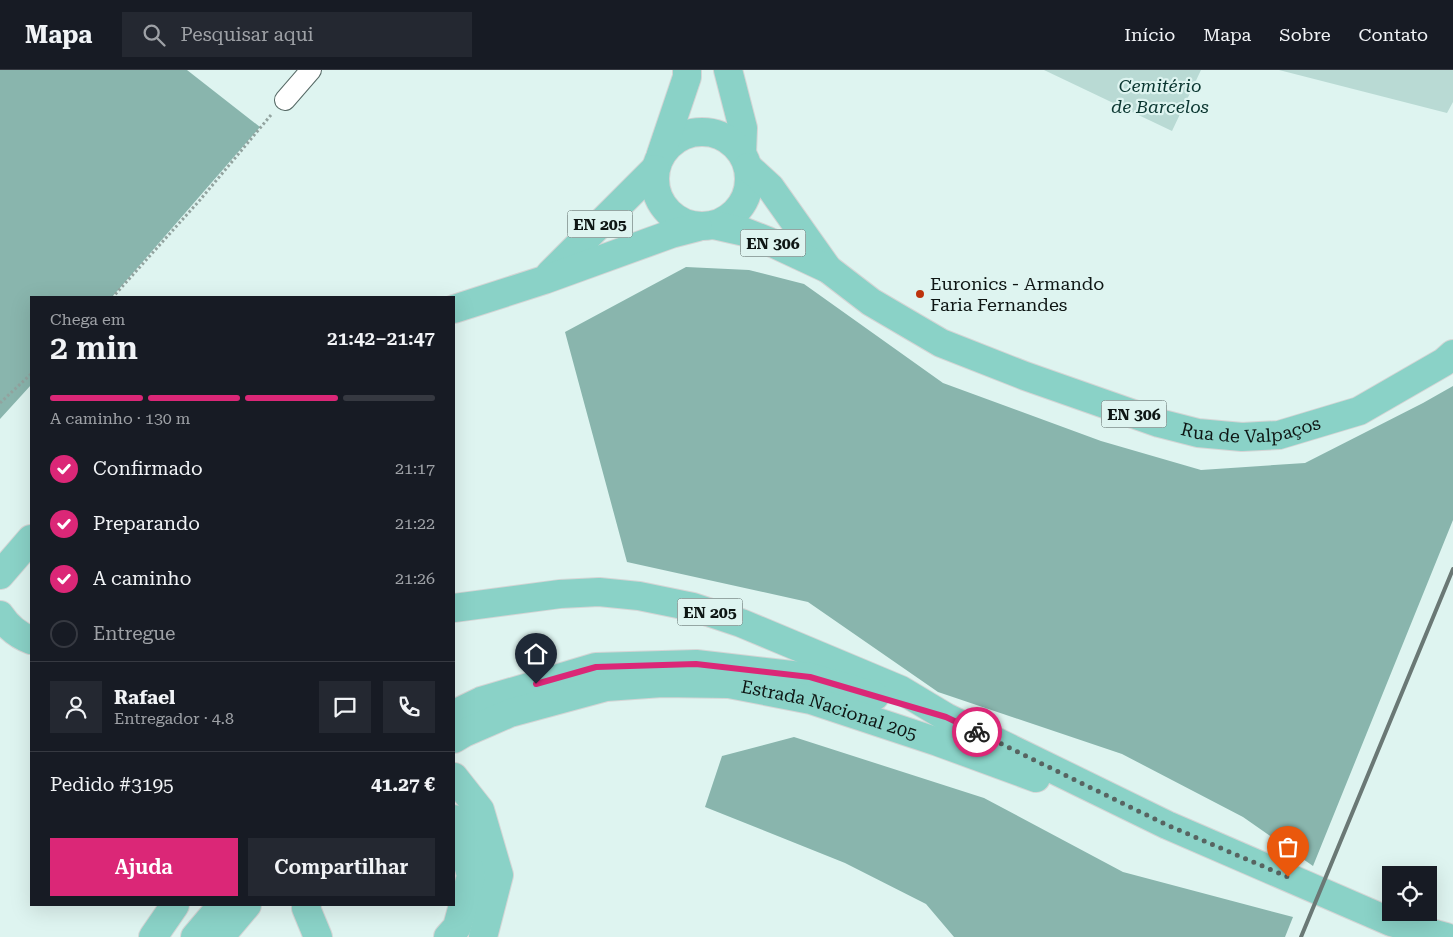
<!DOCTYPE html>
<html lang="pt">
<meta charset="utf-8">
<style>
:root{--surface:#171b24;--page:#242831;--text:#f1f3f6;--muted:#9ea1a6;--line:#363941;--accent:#db2777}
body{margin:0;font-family:"Roboto Serif",serif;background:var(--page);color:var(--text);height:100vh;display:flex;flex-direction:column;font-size:19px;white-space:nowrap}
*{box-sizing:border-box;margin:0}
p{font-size:16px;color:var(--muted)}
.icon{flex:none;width:28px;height:28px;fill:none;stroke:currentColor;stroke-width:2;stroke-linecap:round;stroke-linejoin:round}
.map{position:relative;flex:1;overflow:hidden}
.drawer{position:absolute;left:30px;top:226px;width:425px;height:610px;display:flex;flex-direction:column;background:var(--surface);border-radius:0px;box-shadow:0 5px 20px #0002}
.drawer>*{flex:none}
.tools{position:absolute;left:1382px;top:796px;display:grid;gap:10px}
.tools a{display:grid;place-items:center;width:55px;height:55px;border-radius:0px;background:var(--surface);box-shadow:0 5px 20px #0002;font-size:25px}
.pin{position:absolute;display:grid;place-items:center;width:42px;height:42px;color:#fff;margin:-51px -21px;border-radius:50% 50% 50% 0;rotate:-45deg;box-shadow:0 0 5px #0007}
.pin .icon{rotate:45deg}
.courier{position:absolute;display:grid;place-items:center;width:50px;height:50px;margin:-25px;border:4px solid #db2777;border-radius:50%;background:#fff;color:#222;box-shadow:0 1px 6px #0007}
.summary em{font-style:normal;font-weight:600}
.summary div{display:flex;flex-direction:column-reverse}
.summary{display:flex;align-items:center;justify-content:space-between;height:85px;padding:0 20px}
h1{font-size:32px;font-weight:600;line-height:38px}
.bar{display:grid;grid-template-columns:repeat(4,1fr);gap:8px 5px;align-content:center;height:60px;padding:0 20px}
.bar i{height:6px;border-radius:4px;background:var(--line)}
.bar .active{background:var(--accent)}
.bar p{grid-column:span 4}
.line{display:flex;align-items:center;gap:12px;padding:0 20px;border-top:1px solid var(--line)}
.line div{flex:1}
.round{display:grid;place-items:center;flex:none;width:52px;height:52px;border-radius:0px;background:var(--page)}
ol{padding:0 20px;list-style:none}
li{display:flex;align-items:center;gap:15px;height:55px}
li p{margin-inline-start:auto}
li .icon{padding:5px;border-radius:50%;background:var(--accent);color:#fff;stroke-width:4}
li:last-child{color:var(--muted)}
li i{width:28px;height:28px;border:2px solid var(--line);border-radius:50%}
.cta{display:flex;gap:10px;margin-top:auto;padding:10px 20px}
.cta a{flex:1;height:58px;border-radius:0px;background:var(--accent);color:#fff;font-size:20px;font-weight:600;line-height:58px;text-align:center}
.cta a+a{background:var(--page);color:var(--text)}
header{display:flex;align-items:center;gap:30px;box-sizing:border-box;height:70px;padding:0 25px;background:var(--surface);border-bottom:1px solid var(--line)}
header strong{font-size:24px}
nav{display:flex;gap:28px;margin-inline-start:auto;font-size:18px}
.search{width:350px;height:45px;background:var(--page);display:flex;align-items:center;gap:12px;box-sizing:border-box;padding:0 18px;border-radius:0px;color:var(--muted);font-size:19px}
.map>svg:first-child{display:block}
.green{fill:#b9dad4}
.forest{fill:#89b5ad}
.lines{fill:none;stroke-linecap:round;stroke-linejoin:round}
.street-casing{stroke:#566965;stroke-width:22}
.primary-casing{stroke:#d4d5d5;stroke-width:30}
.path{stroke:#92a39f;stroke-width:3;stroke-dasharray:2.5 2.5;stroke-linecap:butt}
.street{stroke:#fff;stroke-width:20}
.primary{stroke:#8ad2c7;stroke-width:28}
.rail{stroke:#6a7875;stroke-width:4}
.done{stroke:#576461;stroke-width:5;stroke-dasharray:0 9}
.route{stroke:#db2777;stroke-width:6}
.poi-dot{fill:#bd330c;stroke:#def4f0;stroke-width:2}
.labels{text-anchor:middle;stroke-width:4.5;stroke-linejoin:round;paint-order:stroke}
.shield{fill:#def4f0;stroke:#4c5956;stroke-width:1}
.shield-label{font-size:16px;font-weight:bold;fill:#0e1614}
.park-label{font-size:18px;font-style:italic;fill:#0a3630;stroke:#def4f0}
.poi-label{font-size:18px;fill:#0e1614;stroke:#def4f0;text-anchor:start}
.street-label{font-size:18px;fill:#0e1614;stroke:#def4f0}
</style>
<header>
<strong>Mapa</strong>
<div class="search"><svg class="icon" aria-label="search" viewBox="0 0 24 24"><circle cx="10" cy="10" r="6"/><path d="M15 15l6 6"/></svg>Pesquisar aqui</div>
<nav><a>Início</a><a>Mapa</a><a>Sobre</a><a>Contato</a></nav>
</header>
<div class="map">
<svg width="1453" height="867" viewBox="0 0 1453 867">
<rect width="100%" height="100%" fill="#def4f0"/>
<path class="green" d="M1044,0H1201L1172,61Z
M1279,0H1453V32L1447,43Z"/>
<path class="forest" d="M0,0H187L260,57L112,227L31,228V315L0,349Z
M686,197L749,200L804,214L943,313L1101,371L1201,400L1305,393L1423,333L1453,316V450L1313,796L1243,747L1122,684L938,622L808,532L627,492L565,262Z
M794,667L984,728L1123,802L1293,847L1285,867H954L926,834L845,793L705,737L722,686Z"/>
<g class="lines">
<g class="street-casing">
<path id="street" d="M285,30L311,0"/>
</g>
<g class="primary-casing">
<g id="primary">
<path d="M728,0L743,58L742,83"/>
<circle cx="702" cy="109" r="47"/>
<path d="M661,84L687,7V0"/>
<path d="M748,97L770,117L828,199"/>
<path id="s1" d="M714,155L745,162L768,171L828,199L871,232L941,273L1025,306L1159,353L1198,363L1242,367L1279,365L1359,341L1444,292L1453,284"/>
<path d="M550,204L655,99"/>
<path d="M454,239L544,210L671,164L698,157"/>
<path d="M0,505L31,469"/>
<path d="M454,538L560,524L599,522L639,526L693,537L741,553L901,620L946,647L1167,755L1391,852L1446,867"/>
<path d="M0,545C8,557 17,565 31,570"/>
<path d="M454,644L481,631L596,597L696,594L810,607L875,626"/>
<path id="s2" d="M454,669L464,663L510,643L606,617L662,613L729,614L811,630L938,672L1036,708"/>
<path d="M454,707L480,740L499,805L483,867"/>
<path d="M307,835L306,838L318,867"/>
<path d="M153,867L175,835"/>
<path d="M195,867L222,835"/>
<path d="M220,867L247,835"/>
<path d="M448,867L457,857L471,806L458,756L454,749"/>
</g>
</g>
<path class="path" d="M112,228L200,130L271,45
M0,333L31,304"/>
<use href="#street" class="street"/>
<use href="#primary" class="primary"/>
<path class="rail" d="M1301,867L1453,499"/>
</g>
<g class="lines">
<path class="done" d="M977,662L1167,755L1288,807"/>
<path class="route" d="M536,614L596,597L696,594L810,607L946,647L977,662"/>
</g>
<circle class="poi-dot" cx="920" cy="224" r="5"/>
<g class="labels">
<g class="shield">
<rect x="567.5" y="140.5" width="65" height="27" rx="4"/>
<rect x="740.5" y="159.5" width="65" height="27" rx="4"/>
<rect x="1101.5" y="330.5" width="65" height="27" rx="4"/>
<rect x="677.5" y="528.5" width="65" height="27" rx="4"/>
</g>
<g class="shield-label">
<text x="600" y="160">EN 205</text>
<text x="773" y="179">EN 306</text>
<text x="1134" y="350">EN 306</text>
<text x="710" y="548">EN 205</text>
</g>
<g class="park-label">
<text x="1160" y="22">Cemitério<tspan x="1160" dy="21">de Barcelos</tspan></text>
</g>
<g class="poi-label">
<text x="930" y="220">Euronics - Armando<tspan x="930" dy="21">Faria Fernandes</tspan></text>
</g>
<g class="street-label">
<text dy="6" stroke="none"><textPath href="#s1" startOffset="584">Rua de Valpaços</textPath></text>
<text dy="6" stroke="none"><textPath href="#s2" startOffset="388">Estrada Nacional 205</textPath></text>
</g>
</g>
</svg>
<div class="tools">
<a><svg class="icon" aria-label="locate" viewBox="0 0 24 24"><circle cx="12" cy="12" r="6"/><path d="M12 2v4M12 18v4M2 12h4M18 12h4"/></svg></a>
</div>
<div class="pin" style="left:1288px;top:807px;background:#ea580c"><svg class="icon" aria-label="bag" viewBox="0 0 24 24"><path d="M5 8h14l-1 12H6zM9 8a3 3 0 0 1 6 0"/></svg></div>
<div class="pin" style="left:536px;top:614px;background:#1f2937"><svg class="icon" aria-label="home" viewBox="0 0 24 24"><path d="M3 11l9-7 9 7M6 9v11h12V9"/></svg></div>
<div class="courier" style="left:977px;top:662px"><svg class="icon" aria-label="bike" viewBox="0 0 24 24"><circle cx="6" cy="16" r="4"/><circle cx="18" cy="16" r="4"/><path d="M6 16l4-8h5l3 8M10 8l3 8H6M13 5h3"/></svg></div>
<section class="drawer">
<div class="summary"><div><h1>2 min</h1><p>Chega em</p></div><em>21:42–21:47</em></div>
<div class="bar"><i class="active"></i><i class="active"></i><i class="active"></i><i></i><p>A caminho · 130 m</p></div>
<ol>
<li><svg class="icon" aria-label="check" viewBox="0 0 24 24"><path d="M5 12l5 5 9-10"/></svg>Confirmado<p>21:17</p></li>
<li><svg class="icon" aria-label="check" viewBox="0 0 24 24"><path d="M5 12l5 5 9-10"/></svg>Preparando<p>21:22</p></li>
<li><svg class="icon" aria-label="check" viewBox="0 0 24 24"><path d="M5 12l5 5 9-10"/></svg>A caminho<p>21:26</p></li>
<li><i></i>Entregue</li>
</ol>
<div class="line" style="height:90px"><a class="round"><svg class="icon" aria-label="person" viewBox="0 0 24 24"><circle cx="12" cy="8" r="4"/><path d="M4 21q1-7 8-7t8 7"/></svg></a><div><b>Rafael</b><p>Entregador · 4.8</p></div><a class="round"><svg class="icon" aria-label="chat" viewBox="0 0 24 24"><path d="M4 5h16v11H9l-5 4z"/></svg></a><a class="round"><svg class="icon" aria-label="phone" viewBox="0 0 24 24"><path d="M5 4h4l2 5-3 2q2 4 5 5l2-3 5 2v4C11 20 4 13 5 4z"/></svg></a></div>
<div class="line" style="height:65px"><div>Pedido #3195</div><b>41.27 €</b></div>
<div class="cta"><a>Ajuda</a><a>Compartilhar</a></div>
</section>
</div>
